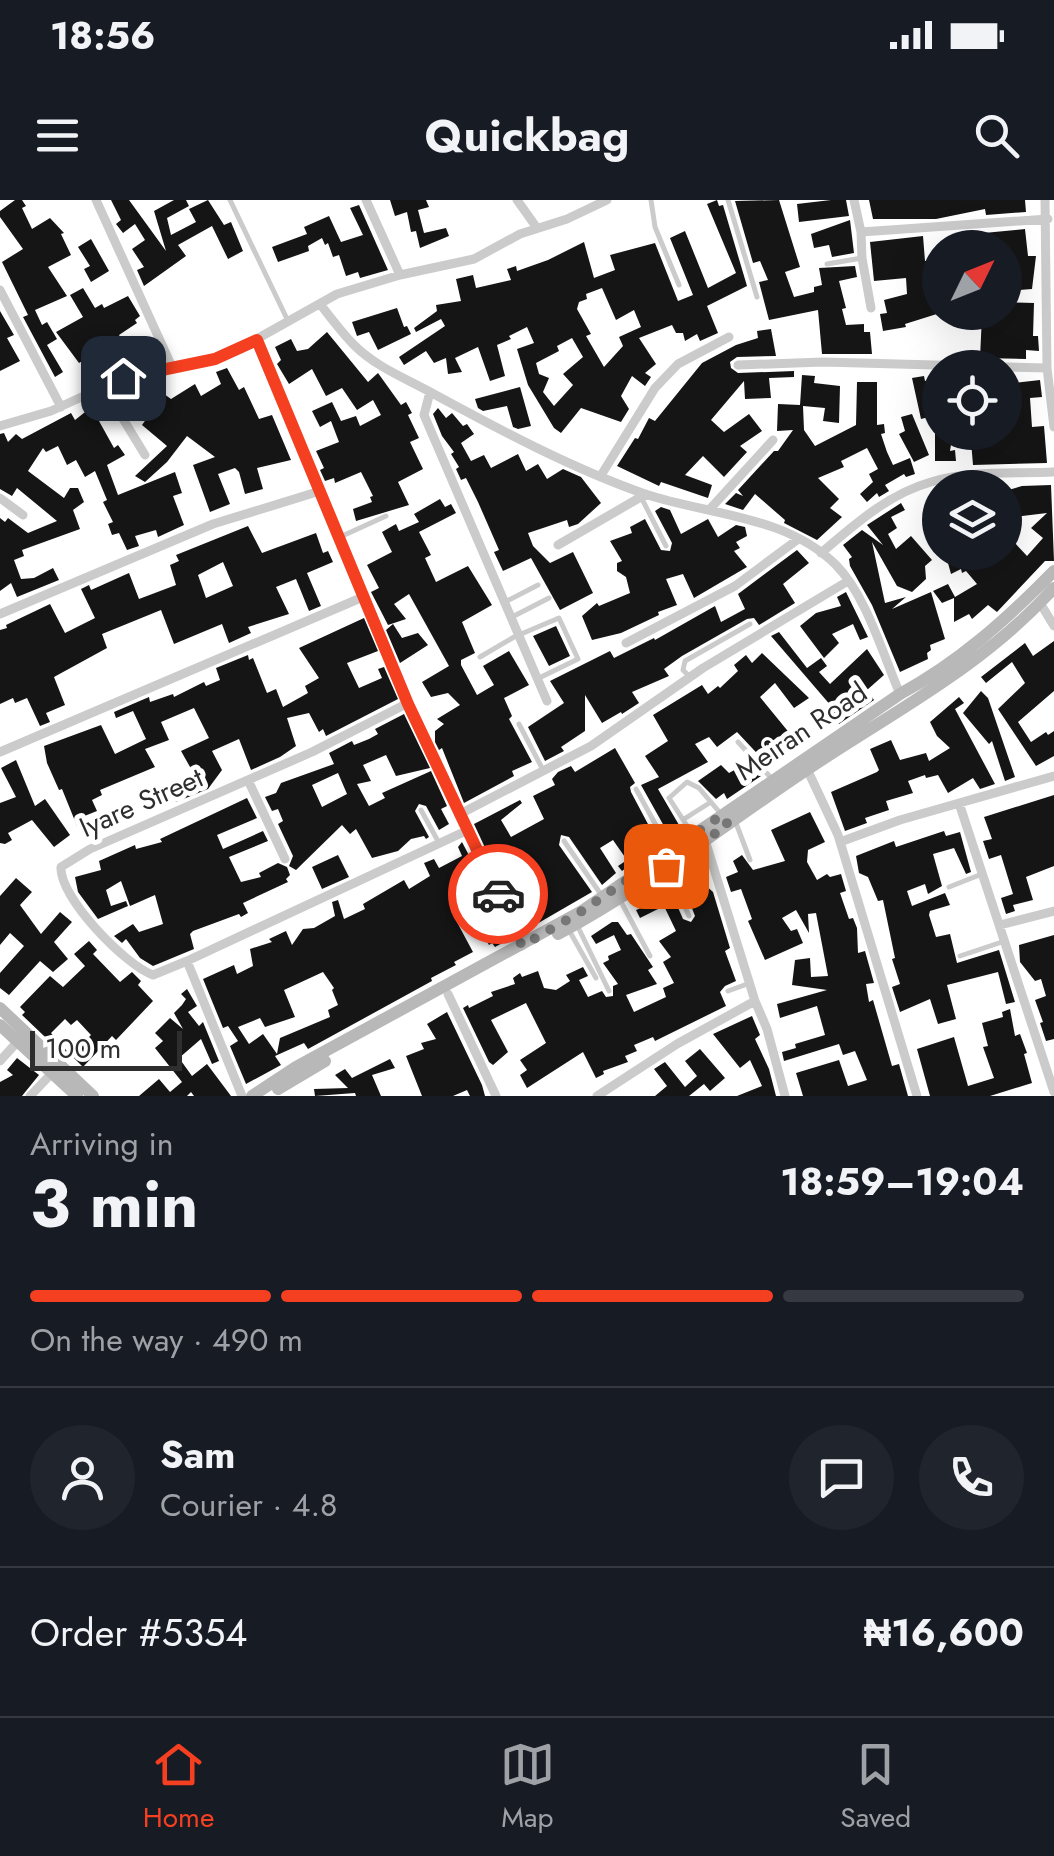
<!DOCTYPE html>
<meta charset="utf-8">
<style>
:root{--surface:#171b24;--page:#20242c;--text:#f1f3f6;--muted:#9ea1a6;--line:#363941;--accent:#f43f20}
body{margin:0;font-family:Jost,sans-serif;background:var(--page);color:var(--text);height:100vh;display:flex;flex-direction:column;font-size:38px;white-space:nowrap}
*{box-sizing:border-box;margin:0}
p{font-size:32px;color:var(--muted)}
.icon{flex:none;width:55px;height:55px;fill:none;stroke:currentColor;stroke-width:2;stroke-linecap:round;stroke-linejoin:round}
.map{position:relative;height:896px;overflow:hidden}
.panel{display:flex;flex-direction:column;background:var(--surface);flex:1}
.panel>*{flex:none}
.needle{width:65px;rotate:47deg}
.tools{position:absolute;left:922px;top:30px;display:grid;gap:20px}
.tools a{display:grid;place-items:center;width:100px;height:100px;border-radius:50%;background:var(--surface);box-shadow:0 10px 40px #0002;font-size:50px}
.scale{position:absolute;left:30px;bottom:25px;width:152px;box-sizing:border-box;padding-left:10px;border:5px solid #2e2e2e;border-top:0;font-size:28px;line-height:35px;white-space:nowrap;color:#2e2e2e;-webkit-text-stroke:8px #fff;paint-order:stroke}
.pin{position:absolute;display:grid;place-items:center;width:85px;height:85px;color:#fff;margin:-42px;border-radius:20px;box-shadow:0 5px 15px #0006}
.courier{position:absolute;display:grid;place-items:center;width:100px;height:100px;margin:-50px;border:8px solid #f43f20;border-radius:50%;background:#fff;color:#222;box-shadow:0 2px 12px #0007}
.head em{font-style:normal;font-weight:700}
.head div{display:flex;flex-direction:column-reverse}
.head{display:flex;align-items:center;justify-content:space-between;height:170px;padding:0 30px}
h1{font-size:65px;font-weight:700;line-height:75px}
.bar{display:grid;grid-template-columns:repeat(4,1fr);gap:15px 10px;align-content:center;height:120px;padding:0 30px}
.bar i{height:12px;border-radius:8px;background:var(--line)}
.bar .active{background:var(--accent)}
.bar p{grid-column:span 4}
.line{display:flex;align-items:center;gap:25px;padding:0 30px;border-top:2px solid var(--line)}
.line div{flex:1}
.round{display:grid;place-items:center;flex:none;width:105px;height:105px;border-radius:52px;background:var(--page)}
.status{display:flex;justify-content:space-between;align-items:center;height:70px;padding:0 50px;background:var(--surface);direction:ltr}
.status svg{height:28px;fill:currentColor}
header{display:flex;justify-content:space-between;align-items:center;height:130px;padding:0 30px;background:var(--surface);font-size:45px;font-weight:700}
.tab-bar{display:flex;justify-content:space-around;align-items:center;height:140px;border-top:2px solid var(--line);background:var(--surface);font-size:28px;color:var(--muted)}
.tab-bar a{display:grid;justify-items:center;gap:5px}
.tab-bar .active{color:var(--accent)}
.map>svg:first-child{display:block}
.building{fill:#151515;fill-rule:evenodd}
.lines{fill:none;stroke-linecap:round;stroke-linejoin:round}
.lane{stroke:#cbcbcb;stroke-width:5}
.street{stroke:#cbcbcb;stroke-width:9}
.secondary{stroke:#b8b8b8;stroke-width:12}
.done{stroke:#777;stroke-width:10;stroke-dasharray:0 18}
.route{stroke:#f43f20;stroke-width:12}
.labels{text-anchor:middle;stroke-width:10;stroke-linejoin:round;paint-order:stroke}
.street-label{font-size:28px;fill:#2e2e2e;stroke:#fff}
</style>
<div class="status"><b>18:56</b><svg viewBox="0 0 49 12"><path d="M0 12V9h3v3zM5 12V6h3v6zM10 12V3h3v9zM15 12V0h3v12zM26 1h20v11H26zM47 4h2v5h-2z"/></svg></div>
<header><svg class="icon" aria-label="menu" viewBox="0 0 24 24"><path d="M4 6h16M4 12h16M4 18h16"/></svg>Quickbag<svg class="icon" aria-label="search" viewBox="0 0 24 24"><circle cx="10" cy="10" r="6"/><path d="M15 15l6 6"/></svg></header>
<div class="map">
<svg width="1054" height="896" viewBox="0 0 1054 896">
<rect width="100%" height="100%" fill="#fff"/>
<path class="building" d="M15,0H22L26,6L22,8L32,29L50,18L64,33L61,34L71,55L48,67L67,96L35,110L42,125L47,122L57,139L47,145L63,172L55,177L23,117L28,115L2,62L23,49L0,17V11Z
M111,0H129L166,51L154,11L174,0H186L189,6L167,18L171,35L196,22L189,9L208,0L224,25L231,22L243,51L228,59L212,26L178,45L186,56L144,86L137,70L144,67L132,49L145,40L135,24L123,33L116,24L121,20Z
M390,0H426L429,7L418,10L424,33L446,28L449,36L420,48L416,31L411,32L407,12L395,16Z
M717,0L719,6L723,5L747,86L707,106L718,133L700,141L697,134L685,141L683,133H676L672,125L639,138L656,164L645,173L651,177L645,186L632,176L621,196L629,209L621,222L581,208L561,233L554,228L528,185L517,149L534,143L527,127L509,136L511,139L497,145L505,176L490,181L478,147L455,158L462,172L448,174L446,158L434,163L426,151L404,165L399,157L445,126L441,119L416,132L414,128L437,111L436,105L461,101L456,79L473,75L476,88L511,80L507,69L516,66L517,71L548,60L584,42L594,78L615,70L610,55L655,43L678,101L693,95L670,38L685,31L708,88L736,73L707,4ZM602,88L616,120L634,110L641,127L619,137L623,146L604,167L586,136L591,134L577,109L579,102L587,99L586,94ZM572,138L583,157L563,174L573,185L554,206L543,192L549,178L539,174L536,163L559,151L557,146Z
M779,0L800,67L785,72L794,97L814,92V87L822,85L819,68L855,66L857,77L839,81L846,108L842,109L846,125L864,124V132H870L872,154H822L818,110L769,120L759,82L768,80L760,61L753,63L735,1Z
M831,0H846L849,16L799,22L797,4Z
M869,0H1025L1026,12L986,15L985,9L936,19H873Z
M359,5L388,70L360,78L358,72L346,76L339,55L333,57L328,43L325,45L322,38L308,46L309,51L278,62L272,47L307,34L304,27L329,16L341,42L363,35L350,8Z
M850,20L854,53L832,57L829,45L814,48L811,34Z
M1025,29L1028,56H1036L1032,89L1005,91V83H1009L1008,52H1005V48H985L984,33Z
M923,36L925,61H929L930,68H940V113L905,124L906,127L883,131L880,114L887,113L884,100L907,94L906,78L874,81L870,42Z
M91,39L109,71L91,82L84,69L90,66L78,47Z
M83,88L95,108L102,104L104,108L128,96L140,116L135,120L137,123L119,135L122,140L108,147L114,157L105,163L99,151L79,163L56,132L83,117L70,95Z
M1005,102L1034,103L1033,136H1038L1039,151L1026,150V159L980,158L982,115H1001L1005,112Z
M397,108L404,127L407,126L411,134L378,150L369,132L357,136L352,122Z
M0,111L14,135L7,138L20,161L0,171Z
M771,129L776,156L737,157L730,162L731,168L738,173L794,171V177L769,178L771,198L745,199L744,181L711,220L724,232L749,214L762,231L740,246L747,252L724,277L703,256L685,275L712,285L708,298L661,282L659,286L617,266L635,238L638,239L649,218L655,221L702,163L736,145L758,138L757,131Z
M327,132L368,182L378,173L401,205L406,202L412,213L408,215L419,238L410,242L423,269L398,282L409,305L356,321L353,309L372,302L370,297L373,296L361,272L335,283L334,278L325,281L320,270L324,268L316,251L339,242L331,221L320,227L312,211L332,202L341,221L356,216L360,226L381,215L373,200L357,210L342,188L326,196L312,169L289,184L277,164L281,160L275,147L291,139L297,151L308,149Z
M227,168L239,190L244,187L259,219L272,215L291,260L257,268L263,289L245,294L239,272L235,268L218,274L230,304L210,312L193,265L215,257L187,236L167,262L145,282L135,276L167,246L142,225L164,194L171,199L195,184L201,196L221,184L216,172Z
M802,175L815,176L814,183L840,186L839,223L823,221L825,208L803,206L804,230L815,246L856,225L857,182H877V225L884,224L885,233L881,234L887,252L893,265L910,258L915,274L906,277L904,274L885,285L889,291L879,297L877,293L867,302L860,294L873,282L869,274L878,269L867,248L841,261L844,267L818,278L839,299L830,308L842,317L817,340L784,323L785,320L755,294L743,310L725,304L736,293L743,296L738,290L774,251H778L793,230L777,231L778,204L800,205Z
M924,176L925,181L940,179V214L921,219L912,178Z
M1040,180L1042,197L1030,198L1032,227L1044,226L1047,263L973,265L971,241L992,240L991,232H1005V184Z
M520,187L531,226L518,229L513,227L507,206L483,211L478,208L475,199Z
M94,205L104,218L99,221L114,248L118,245L125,255L107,265L118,295L175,272L182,293L173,296L184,325L158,337L156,330L135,336L139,346L127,350L119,333L112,335L108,324L113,322L103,302L107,300L95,271L85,277L76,260L67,265L58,246L46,252L43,248L28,271L64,298L70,288H78L84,302L73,310L80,329L22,350L24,356L14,360L21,379L34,378L53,368L59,380L17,397L11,383L0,391V318L5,322L8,318L28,333L57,321L17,288L12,296L0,289V234L4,233L8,242L16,234L22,239L71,213L75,220Z
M438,208L446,218L452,213L463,226L467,224L474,234L461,243L471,261L484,255L491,268L518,254L526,271L538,264L547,279L563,269L581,277L601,303L578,324L569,327L567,320L528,333L533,346L550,363L573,352L593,393L560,410L531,358L503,371L494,352L499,350L478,302L466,278L461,280L456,269L459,267L451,254L454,252L442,236L433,214Z
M912,214L929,255L914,262L899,234L905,231L901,217Z
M935,232H953L950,251L955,250L956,261H935Z
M1051,285L1054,361H1045L997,412L988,405L972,419L969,414L954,422V398L942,403L933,391L948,384L955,397L977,384L966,371L962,373L961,369L951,374L945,352H1005L1014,342L1027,356L1043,338L1031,328L1047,313L1005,318V291L1022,286Z
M440,299L445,307L451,304L456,313L419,332L431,355L425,358L436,382L468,366L492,405L462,422L475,453L461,460V465L477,495L494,485L483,466L509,451L529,485L504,498L512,516L509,519L532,562L512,571L514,576L464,603L442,548L439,550L435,542V531L444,524L437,519L460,505L448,493L431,497L422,482L449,466L409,394L394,404L406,419L388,425L371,392L379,388L367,365L392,352L382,332L396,324L399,331L419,322L414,314Z
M901,303L905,310L891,317L897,328L888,334L896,349L911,336L932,360L925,366L926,379L912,392L897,386L872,342L885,403L906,397L892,409L931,392L945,439L930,445L931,450L927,453L928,459L900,472L872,405L850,366L849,359L852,357L843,345L862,330L883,345L867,325Z
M661,307L670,310L681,334L708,319L718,337L736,325L745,327L747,336L736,342L740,348L734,351L747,367L694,398L683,374L666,379L677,405L658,412L659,415L621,433L592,440L582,416L597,403L599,406L630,393L626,377L617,371V363L622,361L610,341L632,333L630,327L645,319L661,350L670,351L672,343L655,311Z
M248,326L262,353L316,333L323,353L328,351L333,362L307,373L321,406L309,411L296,379L276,387L289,414L248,427L251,433L229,443L222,424L174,444L161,410L102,434L107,448L54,477L65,505L46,513L50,522L40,526L27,498L15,503L13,498L0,504V430L7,428L6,425L50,404L65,433L95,418L81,389L89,385L91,390L129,373L139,399L176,385L170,365L179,361L176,355ZM223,362L233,386L206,398L198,375Z
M797,350L809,363L783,384L795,403L759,425L754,418L747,419L682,456L664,469L669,476L632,492L639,503L622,514L621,512L602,523L585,495V531L561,547L564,551L545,561L528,527L564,503L550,481L610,451L614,458L654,438L655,440L715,406L721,422L745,409L738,394Z
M846,392L868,437L860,440L853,424L832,434L839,443L824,458L800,426L816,413L841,406L837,397Z
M364,418L378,451L347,463L359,488L382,478L378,469L384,467L398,499L326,536L323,529L319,532L309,513L287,518L296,546L280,557L251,570L239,539L212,551L222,570L208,589L176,602L169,585L194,574L181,551L209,538L194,508L161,522L169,540L145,549L155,567L100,590L102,595L92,600L97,611L82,617L84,623L77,626L62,589L59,590L47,563L44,546L101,525L115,554L146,539L133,511L116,518L114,512L149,497L150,502L173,494L174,497L204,482L206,486L220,480L216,468L248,455L249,460L253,458L267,493L276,489L283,507L308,493L305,486L319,478L299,448Z
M393,424L402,438L418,433L428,445L400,463L386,430Z
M556,426L570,456L549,466L533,436Z
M779,432L807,468L821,458L827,466L819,472L830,484L867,449L884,475L867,490L874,500L839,524L828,510L832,507L771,436Z
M1054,441V491L1018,522L1031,542L1046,532L1048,535L1054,531V556L1036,566L998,509L1025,483L1012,462L986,483L981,477L1025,443L1033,456Z
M762,453L809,498L794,508L775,483L760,497L791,535L798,532L805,541L792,552L784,542L770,555L772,559L767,564L737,532L717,547L709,537L695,544L708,562L658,589L679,625L669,635L641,585L659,577L645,556L668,541L653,515L702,485L708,494L718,486L720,488L738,471L734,465L746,455L752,463Z
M981,491L988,498L1015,577L1005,581L992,541L989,544L963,513Z
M959,497L964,503L955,509L995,584L980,589L973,578L948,593L938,575L926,578L925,575L908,581L913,593L886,601L889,610L865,618L867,623L845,631L831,592L877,572L879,570L870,549L891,540L900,560L926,553L929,561L950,548L937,536L930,522Z
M404,514L430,568L396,576L386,555L363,565L371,581L357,584L369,606L385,598L382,593L431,571L447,606L441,609L449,624L439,630L426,606L419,604L415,611L429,637L426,639L424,636L411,639L398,651L372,658L356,629L350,634L342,625L296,670L289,666L293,656L278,624L283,621L278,609L272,611L265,597L276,593L281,583L334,564L329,553L352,541L354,545L369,539L378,534L375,529ZM338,573L347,594L322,607L312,585Z
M615,548L635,583L630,587L631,592L658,643L622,671L618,666L627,660L613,640L600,648L616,673L602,685L569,637L561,635L559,645L592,692L528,729L520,723L474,624L520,600L522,603L501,620L511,637L544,619L533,596L555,585L552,579L558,572L571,566L575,572Z
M16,560L35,606L45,599L70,635L54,647L32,620L8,633L12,640L5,644L0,643V603L16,597L1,568Z
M745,564L761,576L727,599L724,593L716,599L698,581L721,565L729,573Z
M1054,595V666L1026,677L1033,700L1013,705L1015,711L1006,714L1001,698L1013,694L1001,655L989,659L983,641L992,639L984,617Z
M247,598L257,618L217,635L223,649L263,631L268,641L229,657L241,682L261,677L259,673L278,663L287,667L290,675L286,679L288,682L243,703L248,713L241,717L239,714L193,731L190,734L194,749L153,766L140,758L126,739L122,743L114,736L133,724L139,732L163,724L155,695L130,706L121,681L106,690L111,706L126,701L128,706L98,719L78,692L75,677L101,670L99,661L135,645L136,649L162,642L160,639Z
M810,612L825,642L808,650L807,662L817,680L827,674L830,677L841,674L846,691L840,693L849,719L853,718L857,728L858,753L865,751L874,783L866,784L869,802L873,800L892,866L899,864L908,896H803L796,873L839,860L848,886L867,880L855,851L843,855L839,844L784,861L782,852L796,848L795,844L825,835L817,806L780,818L777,804L827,790L792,785L795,760L810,758L811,777L828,776L816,713L808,714L809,733L796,710L782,718L791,731L797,729L803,743L765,760L748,721L752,719L741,689L731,692L726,677L738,672L733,661L742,655L753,670L785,661L771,630Z
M944,631L946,636L960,632L971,672L966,674L954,648L933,654L942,686L928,694L925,684L907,691L912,706L945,693L950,705L930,711L929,715L936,737L950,734L957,763L999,750L1015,802L1006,804L998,772L947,785L956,819L938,824L930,799L900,812L892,787L900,784L892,759L895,758L883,700L878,701L868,677L859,673L856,656L894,641L896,647Z
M462,642L485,686L477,690L478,695L506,741L495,747L492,743L489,745L465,702L451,711L473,752L454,762L456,765L431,778L432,781L308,849L304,843L275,856L281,865L246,884L230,846L238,841L228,826L223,828L203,779L234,765L237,774L253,766L250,749L272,742L269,739L286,731L292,745L303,729L314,728L335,716L332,702L338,700L344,719L365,709L363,704L404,680L409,689L430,676L424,663L434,659L439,668L462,656L458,647ZM323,772L334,788L332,790L338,805L328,810L330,817L280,838L277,854L263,834L249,844L238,827L260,818L265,827L295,817L284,790Z
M338,655L349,677L322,689L312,667Z
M16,678L32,692L20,705L41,734L60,712L72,722L54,742L68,759L53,772L40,761L9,795L0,788V773L24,746L10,733L0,745V696Z
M704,684L713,692L730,748L725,751L736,781L725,786L720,792L726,806L655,841L653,837L634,845L637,851L625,856L628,862L603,871L604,874L596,878L583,852L527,888L520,875L527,870L520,860L546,843L526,803L491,820L508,852L493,865L489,862L463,808L468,805L469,808L493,796L491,792L515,784L513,778L520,773L522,777L538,771L544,788L556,790L570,781L566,775L583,767L588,776L579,780L588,797L602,791L606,797L613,796V786L618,784L603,763L609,760L608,756L621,750L614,735L596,744L591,736L612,722H618L627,735L631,734L653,767L648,770L657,784L626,795L634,812L666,797L663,788L674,783L663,762L671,757L659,741L676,731L664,706L640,718L636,710L643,707L641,702L669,687L683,719L691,722L695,716L688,698L699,693L696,688Z
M1054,735V839L1046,841L1040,823L1043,822L1035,800L1046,796L1041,779L1035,781L1020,762L1019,745Z
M89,741L97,750L93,754L120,782L132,772L141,781L138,785L153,801L116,840L112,836L83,867L71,855L91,835L77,820L71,825L65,819L51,833L67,851L64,855L22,815L25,812L20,807L50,776L63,787L85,766L74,754Z
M187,789L197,806L188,812L199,826L203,822L219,861L212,864L201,839L179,858L192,876L207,864L231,896H194L191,892L187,896H139L159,879L170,892L182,882L155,848L163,841L155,833L170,818L183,829L174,813L182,805L186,799L181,794Z
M1010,809L1015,836L1020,834L1027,853L1024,854L1032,883L990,896H930L917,849L954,837L968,886L994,878L983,847L988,846L982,823L1003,817L1002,812Z
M447,812L482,885L485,896H470L467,890L453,896H422L406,856L424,849L421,843L436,839L427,824Z
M752,816L760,835L755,839L769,869L776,896H737L762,886L750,860L740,868L713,834Z
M700,849L725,878L710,891L704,884L689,896H655L667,886L654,869L665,862L685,887L697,876L685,861Z
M17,858L39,875L22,896H0V882L13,875L7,870Z
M390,859L395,868L372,875L381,896H356L355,893L315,896L314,889L348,888L335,875L345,869L352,878Z"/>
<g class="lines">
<path class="lane" d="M230,0L288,121
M651,0L655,27L679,85
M728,0L757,97
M827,64L862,58
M641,297L666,346
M340,337L386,316
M505,402L538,385
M512,417L549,398
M480,457L514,437L559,418L578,459L537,479
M689,476L683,470L685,461L750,424
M519,524L543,570
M738,542L773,580
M636,589L668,647
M421,610L439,643
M684,619L711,602
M736,623L750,660
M691,632L669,598L687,582L699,588L721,614
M564,641L602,696
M667,668L689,716
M949,687L982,674
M620,700L650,756
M578,727L609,791
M570,732L596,778
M960,756L1005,741
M728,791L750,783"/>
<path class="street" d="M96,0L173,169
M366,0L400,75
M517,0L537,28
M854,0L861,32L1048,19
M1045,0L1047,168L1054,227
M861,32L862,58L871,108
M0,90L61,207
M320,104C331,118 342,133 354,145C376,167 405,178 432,193C500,230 571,268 645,294C708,315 786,315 836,365C866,395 883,455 900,494
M257,140L408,503L522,746
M738,165L823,162L1047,168
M103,186L145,255
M430,192L424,215L547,501
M0,226L51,211L123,178L215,159L237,150L337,94L400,75L474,59L520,34L567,19L607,0
M600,277L655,188L678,164L729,137
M0,298L23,315
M709,310L773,240
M558,345L646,294
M821,353C854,325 888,294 931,282C969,270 1014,274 1054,272
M1040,403L1054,426
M0,414L213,324L320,291
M626,443L735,386L797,340
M0,552L363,397
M807,569L838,635L917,896
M248,580L285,659
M959,603L1054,892
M460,614L591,546L703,468L848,381
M705,640L755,801L767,829L785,896
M840,642L900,620L1054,576
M1000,725L1054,711
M187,761L153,775C125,765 59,697 61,667L90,649L312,552L408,503
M448,794L496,896
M0,861L19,840
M30,896L53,872
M242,896L187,761L468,630
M597,896L677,844L755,801"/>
<path class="secondary" d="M558,734C646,687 725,624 808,569C896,510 981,468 1054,388
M0,808L93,896
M0,825L77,896
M278,889L325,861
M252,896L296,867L582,711L900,494C959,462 1007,419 1054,371"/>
</g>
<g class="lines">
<path class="done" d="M498,694L522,746L582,711L722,615L728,625L666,666"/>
<path class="route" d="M123,178L215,159L257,140L408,504L498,694"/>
</g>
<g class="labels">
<g class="street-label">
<text transform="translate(801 531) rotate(-34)" y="10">Meiran Road</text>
<text transform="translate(141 602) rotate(-24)" y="10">Iyare Street</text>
</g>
</g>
</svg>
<div class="tools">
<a><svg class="needle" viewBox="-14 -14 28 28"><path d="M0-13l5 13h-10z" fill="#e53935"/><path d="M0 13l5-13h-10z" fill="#9ea1a6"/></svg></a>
<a><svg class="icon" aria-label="locate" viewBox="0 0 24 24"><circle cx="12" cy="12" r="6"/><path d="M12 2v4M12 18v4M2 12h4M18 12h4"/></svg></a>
<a><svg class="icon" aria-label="layers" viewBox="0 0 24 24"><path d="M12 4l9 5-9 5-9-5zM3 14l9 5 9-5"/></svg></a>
</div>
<div class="scale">100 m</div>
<div class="pin" style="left:666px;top:666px;background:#ea580c"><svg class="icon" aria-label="bag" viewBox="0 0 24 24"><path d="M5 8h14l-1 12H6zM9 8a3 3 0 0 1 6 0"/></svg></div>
<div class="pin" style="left:123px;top:178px;background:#1f2937"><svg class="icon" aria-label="home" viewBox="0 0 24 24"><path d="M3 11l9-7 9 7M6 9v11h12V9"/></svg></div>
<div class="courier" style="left:498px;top:694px"><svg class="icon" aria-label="car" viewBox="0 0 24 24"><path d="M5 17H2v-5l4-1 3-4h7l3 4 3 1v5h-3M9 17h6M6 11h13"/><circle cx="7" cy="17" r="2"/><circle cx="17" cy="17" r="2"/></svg></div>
</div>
<section class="panel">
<div class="head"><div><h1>3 min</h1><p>Arriving in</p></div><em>18:59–19:04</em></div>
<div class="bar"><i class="active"></i><i class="active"></i><i class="active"></i><i></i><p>On the way · 490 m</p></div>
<div class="line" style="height:180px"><a class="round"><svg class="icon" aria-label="person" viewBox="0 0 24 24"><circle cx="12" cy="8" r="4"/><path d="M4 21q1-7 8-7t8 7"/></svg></a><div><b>Sam</b><p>Courier · 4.8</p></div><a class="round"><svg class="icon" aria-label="chat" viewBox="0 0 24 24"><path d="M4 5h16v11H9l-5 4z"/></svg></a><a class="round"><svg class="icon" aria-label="phone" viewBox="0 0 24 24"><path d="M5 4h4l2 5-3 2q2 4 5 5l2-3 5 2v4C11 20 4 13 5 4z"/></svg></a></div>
<div class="line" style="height:130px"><div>Order #5354</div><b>₦16,600</b></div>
</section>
<nav class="tab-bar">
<a class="active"><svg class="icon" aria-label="home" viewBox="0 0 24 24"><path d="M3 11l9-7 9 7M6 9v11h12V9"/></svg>Home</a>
<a><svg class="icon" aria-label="map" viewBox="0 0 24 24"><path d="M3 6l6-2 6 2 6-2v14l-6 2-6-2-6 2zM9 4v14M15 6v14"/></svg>Map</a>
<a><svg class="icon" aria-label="saved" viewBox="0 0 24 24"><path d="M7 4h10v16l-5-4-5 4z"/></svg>Saved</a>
</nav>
